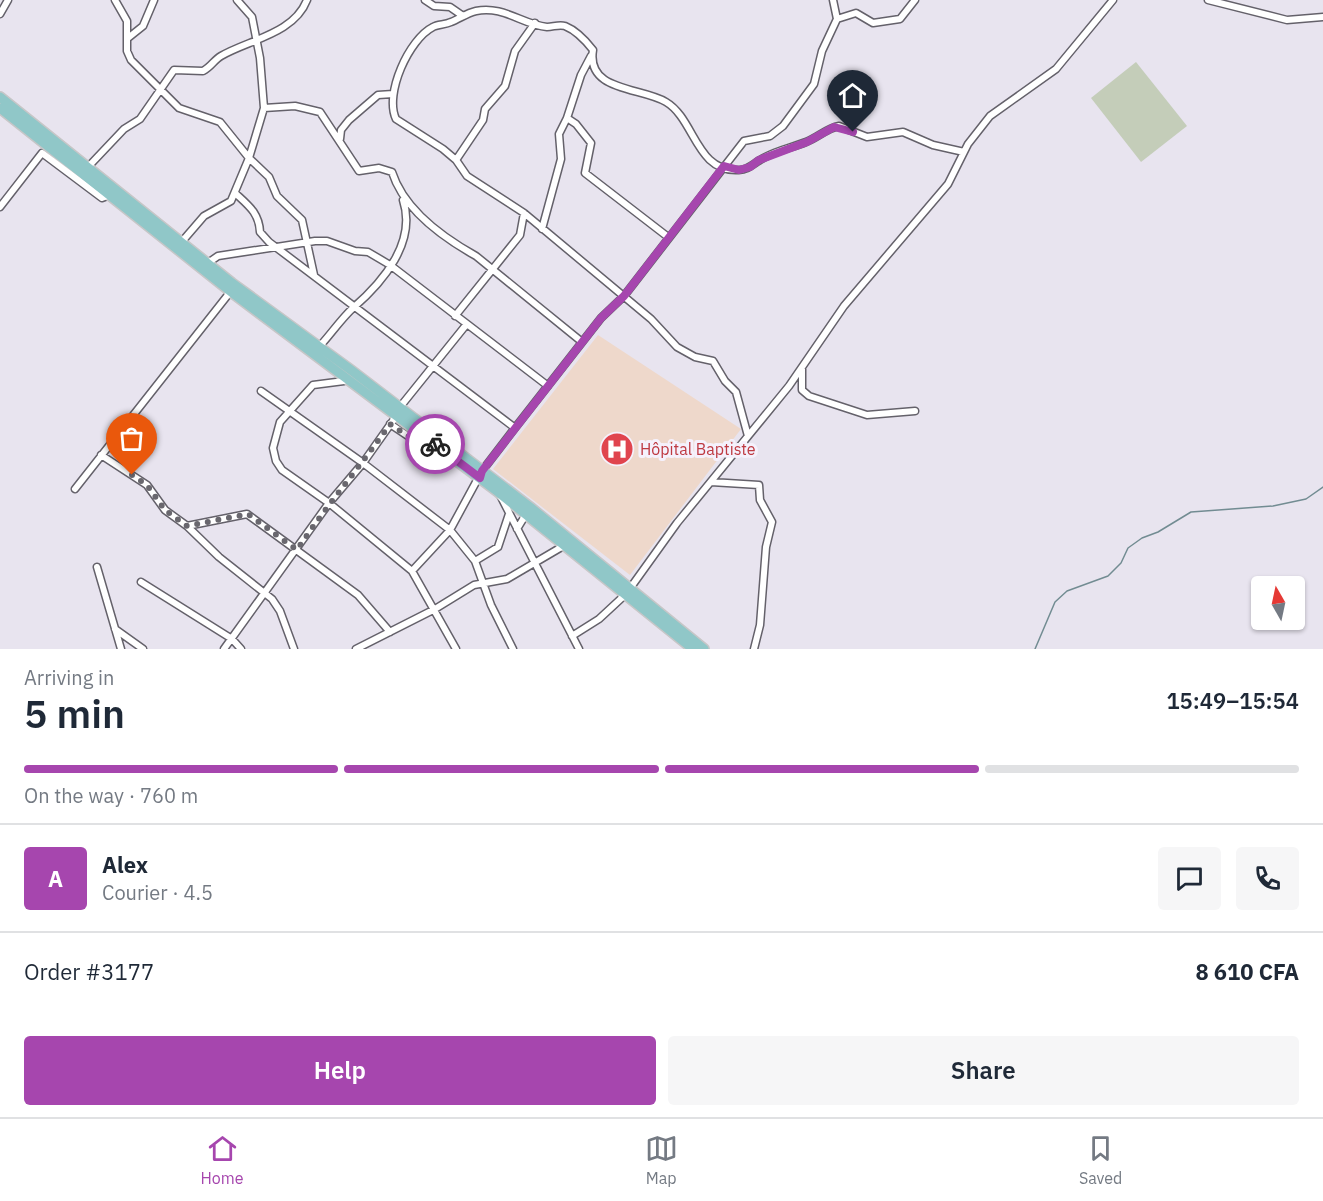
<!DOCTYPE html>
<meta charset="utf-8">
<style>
:root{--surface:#fff;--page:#f6f6f7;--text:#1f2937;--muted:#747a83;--line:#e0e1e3;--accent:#a646ae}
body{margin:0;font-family:"IBM Plex Sans",sans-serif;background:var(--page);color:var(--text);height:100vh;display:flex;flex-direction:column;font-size:22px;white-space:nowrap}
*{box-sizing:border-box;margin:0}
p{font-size:20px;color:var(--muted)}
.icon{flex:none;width:33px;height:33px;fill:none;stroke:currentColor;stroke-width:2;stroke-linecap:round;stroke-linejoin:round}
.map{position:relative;height:649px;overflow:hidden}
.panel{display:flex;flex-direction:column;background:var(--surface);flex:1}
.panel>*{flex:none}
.needle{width:39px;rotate:351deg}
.fabs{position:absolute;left:1251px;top:576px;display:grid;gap:12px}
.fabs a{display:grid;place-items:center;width:54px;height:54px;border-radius:6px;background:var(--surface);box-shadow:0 2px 4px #0004;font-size:30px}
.pin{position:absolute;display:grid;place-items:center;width:51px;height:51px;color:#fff;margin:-62px -26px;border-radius:50% 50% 50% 0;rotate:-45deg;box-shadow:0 0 6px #0007}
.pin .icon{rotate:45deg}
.courier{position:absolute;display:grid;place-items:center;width:60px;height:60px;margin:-30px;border:4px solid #a646ae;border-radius:50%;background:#fff;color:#222;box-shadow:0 2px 8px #0007}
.overview em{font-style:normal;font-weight:600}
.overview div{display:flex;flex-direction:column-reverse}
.overview{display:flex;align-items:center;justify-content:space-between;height:102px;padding:0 24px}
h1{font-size:39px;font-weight:600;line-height:45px}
.bar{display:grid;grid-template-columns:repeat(4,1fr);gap:9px 6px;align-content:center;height:72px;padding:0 24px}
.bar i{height:8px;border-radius:4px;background:var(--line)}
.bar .current{background:var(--accent)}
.bar p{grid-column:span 4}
.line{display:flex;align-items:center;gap:15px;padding:0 24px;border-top:2px solid var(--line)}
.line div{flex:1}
.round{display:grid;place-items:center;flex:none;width:63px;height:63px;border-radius:6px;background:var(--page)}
.action{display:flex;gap:12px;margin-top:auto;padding:12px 24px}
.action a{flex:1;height:69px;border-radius:6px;background:var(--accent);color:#fff;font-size:24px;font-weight:600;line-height:69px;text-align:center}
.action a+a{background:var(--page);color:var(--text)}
.menu{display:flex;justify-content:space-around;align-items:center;height:84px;border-top:2px solid var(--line);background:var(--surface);font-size:16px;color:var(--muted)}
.menu a{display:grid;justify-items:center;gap:3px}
.menu .current{color:var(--accent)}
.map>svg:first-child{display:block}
.medical{fill:#eed8cb}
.green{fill:#c4cdb9}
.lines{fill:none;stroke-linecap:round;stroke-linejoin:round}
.stream{stroke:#728c92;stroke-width:1.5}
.minor-casing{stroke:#64616a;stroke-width:9}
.primary-casing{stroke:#c6c6c7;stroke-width:12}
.minor{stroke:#fff;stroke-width:6}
.primary{stroke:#90c7c8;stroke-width:9}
.done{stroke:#69676e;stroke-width:6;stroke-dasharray:0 10.8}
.route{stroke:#a646ae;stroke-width:8}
.labels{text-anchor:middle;stroke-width:6;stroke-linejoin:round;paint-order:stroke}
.health-label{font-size:16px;fill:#be3a42;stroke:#f5f1fc;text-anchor:start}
</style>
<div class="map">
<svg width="1323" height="649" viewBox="0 0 1323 649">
<rect width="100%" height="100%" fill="#e8e4ef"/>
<path class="medical" d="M598,335L741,429L630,575L493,469Z"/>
<path class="green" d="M1136,62L1187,126L1141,162L1091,98Z"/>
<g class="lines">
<path class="stream" d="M1035,649L1055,602L1067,591L1108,576L1121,563L1128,548L1142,538L1158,532L1191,512L1273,506L1306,499L1323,487"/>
<g class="minor-casing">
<path id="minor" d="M115,0L127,21V51L131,60L179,108L220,122L249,158L269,177L277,196L302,220L314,275
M425,0L434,6L450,7L463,16
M833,0L837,19
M1208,0L1287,20L1323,17
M0,14L8,0
M128,38L143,26L154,0
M591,56L581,75L567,118L576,124L591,143L585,173L668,237
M264,108L295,106L320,112L359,171L379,168L392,172C404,210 442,237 476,256L582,342
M340,139L341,130L349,120L378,95L393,94
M456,160L483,120L485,109L505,86L515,51L535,23
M88,167L124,129L140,119L174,70L203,71C211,67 214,60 221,56C248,40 294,34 307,0
M235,193C249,206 259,213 260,232L269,242L515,428
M0,207L42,153L102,198L110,195
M542,229L561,159L559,134L567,118
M179,245L204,216L231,201L249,158L264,108L260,58L252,17L237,0
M205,265L218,256L315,241H327L355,251L368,252L390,265L548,386
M455,316L520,235L524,213
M319,347C331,334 341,319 353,308C383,282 417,242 403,200
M802,369V390L809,396L867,415L915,411
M347,378L344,381L313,385L280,422L273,448L276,461L282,470L329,503L412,571L456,649
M261,391L363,463L450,530L475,561L491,605L513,649
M400,407L466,325
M390,424L414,440L420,432
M748,436L736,392L725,381L713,361L695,357L677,347L651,319L524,213L467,176L456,160L443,149L396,119C384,94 409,39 433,27C438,24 445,25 451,22C459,19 467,13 476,11C503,5 523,25 547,27C553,27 559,24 565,26C575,30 586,41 593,50C586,92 641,87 666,102C695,119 696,173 739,170C748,170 753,164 760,160C774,151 791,148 806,142C817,138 827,128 839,126L867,137L903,132L933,145L964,152
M101,455L147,485L165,510L187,526L219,557L272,599L280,611L294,649
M711,482L759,485L760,500L772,522L766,547L760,625L754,649
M75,489L231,291
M500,495L579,649
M187,526L247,514L358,595L390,632
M517,529L528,511
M475,561L498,547L509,514
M97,567L121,649
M412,571L450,530L482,471L515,428L601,318L624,296L744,141L770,136L783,126L814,84L822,51L837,19L856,13L873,23L900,19L915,0
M141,582L232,639L241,649
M115,629L143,649
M572,636L599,619L626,594L677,523L789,386L844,306L948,184L968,144L990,116L1056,69L1113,0
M224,649L329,503L363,463L397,415
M356,649L435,609L474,585L507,579L565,545"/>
</g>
<g class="primary-casing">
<path id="primary" d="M0,97L232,283L351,370L530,507L704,649
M0,108L235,295L498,492L693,649"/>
</g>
<use href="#minor" class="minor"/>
<use href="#primary" class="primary"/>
</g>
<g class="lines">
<path class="done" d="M132,475L147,485L165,510L187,526L248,514L297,550C326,506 360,467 390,424L414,440L420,432L435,444"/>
<path class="route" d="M435,444L480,478L482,471L601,318L624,296L724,166L739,170L750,167L759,160L807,142L834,127L853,132"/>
</g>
<defs>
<g id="hospital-disc" transform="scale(1.725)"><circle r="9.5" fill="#e0444e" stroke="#f5f1fc"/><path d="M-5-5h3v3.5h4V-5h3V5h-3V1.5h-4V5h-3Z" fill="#fff"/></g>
</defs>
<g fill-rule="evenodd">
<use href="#hospital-disc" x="617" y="449"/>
</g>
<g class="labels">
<g class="health-label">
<text x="640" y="455">Hôpital Baptiste</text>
</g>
</g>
</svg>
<div class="fabs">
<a><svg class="needle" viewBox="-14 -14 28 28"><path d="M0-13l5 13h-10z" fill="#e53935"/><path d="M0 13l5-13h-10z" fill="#747a83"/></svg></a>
</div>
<div class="pin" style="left:132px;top:475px;background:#ea580c"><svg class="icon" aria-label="bag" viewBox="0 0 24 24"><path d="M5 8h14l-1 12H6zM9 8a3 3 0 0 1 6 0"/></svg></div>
<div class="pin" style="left:853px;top:132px;background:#1f2937"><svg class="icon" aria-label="home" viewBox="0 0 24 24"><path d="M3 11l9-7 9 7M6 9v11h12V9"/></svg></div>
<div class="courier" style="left:435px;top:444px"><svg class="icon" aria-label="bike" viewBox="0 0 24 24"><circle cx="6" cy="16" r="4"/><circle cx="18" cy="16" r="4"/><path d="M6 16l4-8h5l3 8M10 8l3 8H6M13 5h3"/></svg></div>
</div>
<section class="panel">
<div class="overview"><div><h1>5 min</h1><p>Arriving in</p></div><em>15:49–15:54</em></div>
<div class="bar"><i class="current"></i><i class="current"></i><i class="current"></i><i></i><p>On the way · 760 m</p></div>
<div class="line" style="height:108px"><b class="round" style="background:var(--accent);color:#fff">A</b><div><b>Alex</b><p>Courier · 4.5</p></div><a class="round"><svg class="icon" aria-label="chat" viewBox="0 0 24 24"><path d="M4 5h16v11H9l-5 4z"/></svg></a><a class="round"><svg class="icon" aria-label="phone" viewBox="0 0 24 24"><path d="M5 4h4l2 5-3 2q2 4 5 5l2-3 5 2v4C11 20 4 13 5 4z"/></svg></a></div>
<div class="line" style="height:78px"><div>Order #3177</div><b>8 610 CFA</b></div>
<div class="action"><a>Help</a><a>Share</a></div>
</section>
<nav class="menu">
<a class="current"><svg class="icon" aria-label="home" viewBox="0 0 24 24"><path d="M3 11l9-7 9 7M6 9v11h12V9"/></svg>Home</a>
<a><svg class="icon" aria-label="map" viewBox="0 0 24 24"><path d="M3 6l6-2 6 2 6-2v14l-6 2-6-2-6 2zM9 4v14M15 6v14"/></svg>Map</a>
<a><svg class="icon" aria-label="saved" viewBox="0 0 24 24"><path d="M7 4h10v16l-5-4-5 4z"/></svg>Saved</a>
</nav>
